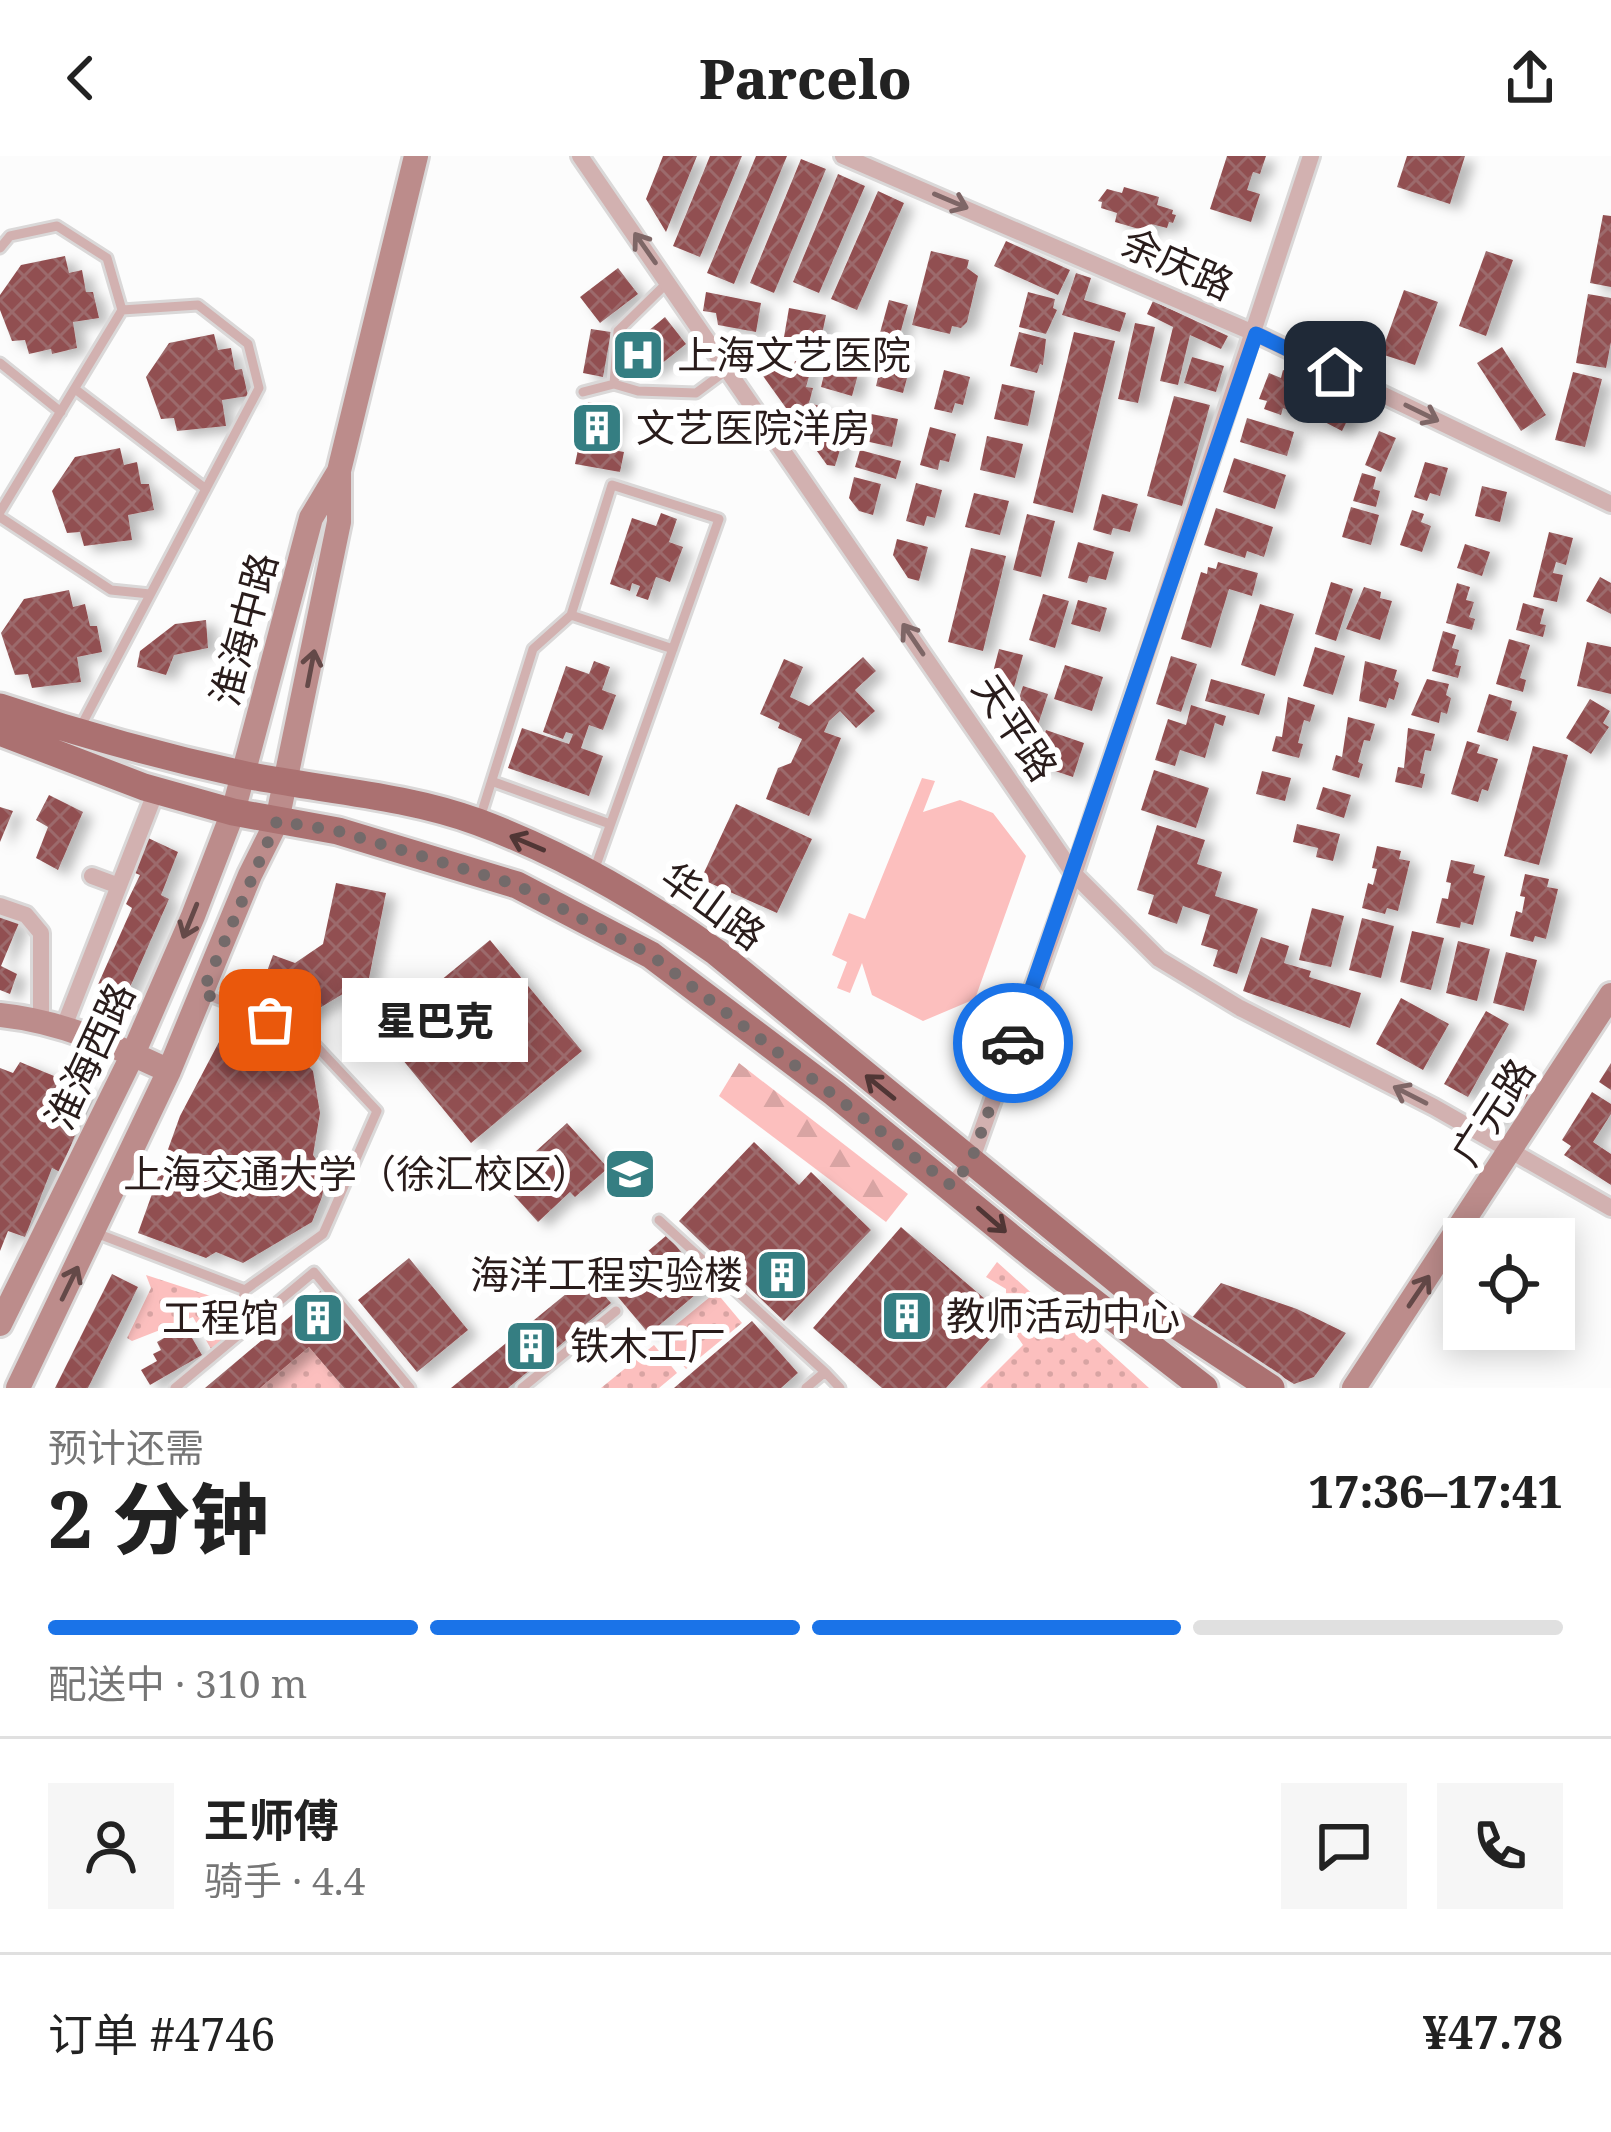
<!DOCTYPE html>
<html lang="zh">
<meta charset="utf-8">
<style>
:root{--surface:#fff;--page:#f6f6f6;--text:#222;--muted:#767676;--line:#e0e0e0;--accent:#1a73e8}
body{margin:0;font-family:"Noto Serif","Noto Sans SC",serif;background:var(--page);color:var(--text);height:100vh;display:flex;flex-direction:column;font-size:45px;white-space:nowrap}
*{box-sizing:border-box;margin:0}
p{font-size:39px;color:var(--muted)}
.icon{flex:none;width:66px;height:66px;fill:none;stroke:currentColor;stroke-width:2;stroke-linecap:round;stroke-linejoin:round}
.map{position:relative;height:1232px;overflow:hidden}
.drawer{display:flex;flex-direction:column;background:var(--surface);flex:1}
.drawer>*{flex:none}
.fabs{position:absolute;left:1443px;top:1062px;display:grid;gap:24px}
.fabs a{display:grid;place-items:center;width:132px;height:132px;border-radius:0px;background:var(--surface);box-shadow:0 6px 30px #0003;font-size:60px}
.pin{position:absolute;display:grid;place-items:center;width:102px;height:102px;color:#fff;margin:-51px;border-radius:24px;box-shadow:0 6px 18px #0006}
.courier{position:absolute;display:grid;place-items:center;width:120px;height:120px;margin:-60px;border:9px solid #1a73e8;border-radius:50%;background:#fff;color:#222;box-shadow:0 3px 15px #0007}
.bubble{position:absolute;height:84px;border-radius:0px;background:var(--surface);box-shadow:0 6px 30px #0003;font-size:39px;font-weight:800;line-height:84px;text-align:center}
.summary em{font-style:normal;font-weight:800}
.summary div{display:flex;flex-direction:column-reverse}
.summary{display:flex;align-items:center;justify-content:space-between;height:204px;padding:0 48px}
h1{font-size:78px;font-weight:800;line-height:90px}
.bar{display:grid;grid-template-columns:repeat(4,1fr);gap:18px 12px;align-content:center;height:144px;padding:0 48px}
.bar i{height:15px;border-radius:9px;background:var(--line)}
.bar .on{background:var(--accent)}
.bar p{grid-column:span 4}
.line{display:flex;align-items:center;gap:30px;padding:0 48px;border-top:3px solid var(--line)}
.line div{flex:1}
.round{display:grid;place-items:center;flex:none;width:126px;height:126px;border-radius:0px;background:var(--page)}
header{display:flex;justify-content:space-between;align-items:center;height:156px;padding:0 48px;background:var(--surface);font-size:54px;font-weight:800}
.map>svg:first-child{display:block}
.grass{fill:url(#grass-dots)}
.forest{fill:url(#forest-firs)}
.park{fill:#fcbfbe}
.building{fill:url(#building-cross-hatch);filter:url(#shadow)}
.lines{fill:none;stroke-linecap:round;stroke-linejoin:round}
.lane-casing{stroke:#dad8d8;stroke-width:15}
.street-casing{stroke:#dad8d8;stroke-width:22}
.secondary-casing{stroke:#dad8d8;stroke-width:30}
.primary-casing{stroke:#dad8d8;stroke-width:33}
.lane{stroke:#d2b1b0;stroke-width:9}
.street{stroke:#d2b1b0;stroke-width:16}
.secondary{stroke:#bc8c8b;stroke-width:24}
.primary{stroke:#ab7171;stroke-width:27}
.oneway{stroke:#7e6666}
.oneway2{stroke:#644948}
.oneway3{stroke:#503635}
.done{stroke:#736a6a;stroke-width:12;stroke-dasharray:0 21.6}
.route{stroke:#1a73e8;stroke-width:15}
.labels{text-anchor:middle;stroke-width:12;stroke-linejoin:round;paint-order:stroke}
.street-label{font-size:39px;fill:#291c1b;stroke:#fff}
.poi-label{font-size:39px;fill:#291c1b;stroke:#fff;text-anchor:start}
</style>
<header><svg class="icon" aria-label="back" viewBox="0 0 24 24"><path d="M15 5l-7 7 7 7"/></svg>Parcelo<svg class="icon" aria-label="share" viewBox="0 0 24 24"><path d="M12 15V3M7 8l5-5 5 5M5 13v7h14v-7"/></svg></header>
<div class="map">
<svg width="1611" height="1232" viewBox="0 0 1611 1232">
<defs>
<pattern id="grass-dots" width="8" height="8" patternUnits="userSpaceOnUse" patternTransform="scale(3)"><rect width="8" height="8" fill="#fcbfbe"/><path d="M2 2h.1M6 6h.1" fill="none" stroke="#d8a4a3" stroke-width="1.8" stroke-linecap="round"/></pattern>
<pattern id="forest-firs" width="22" height="20" patternUnits="userSpaceOnUse" patternTransform="scale(3)"><rect width="22" height="20" fill="#fcbfbe"/><path d="M5 1l3.5 6h-7zM16 11l3.5 6h-7z" fill="#d8a4a3"/></pattern>
<pattern id="building-cross-hatch" width="8" height="8" patternUnits="userSpaceOnUse" patternTransform="scale(3)"><rect width="8" height="8" fill="#915051"/><path d="M0 0l8 8M0 8l8-8" fill="none" stroke="#9c6b6c"/></pattern>
<filter id="shadow"><feDropShadow dx="10" dy="5.5" stdDeviation="6" flood-color="#0004"/></filter>
</defs>
<rect width="100%" height="100%" fill="#fcfcfc"/>
<path class="grass" d="M997,1106L1087,1187L1094,1182L1149,1232H980L1023,1189L1006,1164V1133L986,1121Z
M146,1119L232,1147L227,1180L211,1193L193,1161L132,1185L127,1182L151,1132Z
M716,1136L742,1167L686,1213L660,1182Z
M654,1189L677,1217L659,1232H601Z
M309,1191L344,1232H260Z"/>
<path class="forest" d="M739,907L908,1038L886,1066L719,940Z"/>
<path class="park" d="M922,622L935,625L923,656L960,644L993,657L1026,700L975,843L923,865L872,839L862,807L850,837L837,832L847,806L832,799L849,757L865,763Z"/>
<path class="building" d="M663,0H697L666,76L646,43Z
M710,0H742L700,101L673,90Z
M756,0H787L734,128L707,117Z
M1227,0H1266L1260,18L1253,16L1247,34L1260,38L1251,66L1210,53Z
M1407,0H1465L1450,48L1397,31Z
M801,3L826,13L774,137L750,127Z
M838,18L865,30L819,137L793,126Z
M1124,31L1159,41L1157,49L1173,54L1172,58L1176,59L1173,67L1169,66L1167,72L1151,68L1149,76L1115,66L1117,57L1101,52L1102,46L1098,45L1107,33L1122,37Z
M878,35L904,47L857,154L831,143Z
M1603,59L1611,60V131L1590,127Z
M1006,85L1070,114L1058,139L994,110Z
M931,95L969,104L967,112L978,120L967,166L961,172L952,170L950,178L912,169Z
M1486,95L1513,104L1486,180L1459,170Z
M65,100L69,117L82,114L86,136H93L99,162L73,166L77,192L52,198L51,193L29,198L25,184L12,185L0,154V139L21,109Z
M618,112L638,138L600,167L580,141Z
M1076,117L1091,122L1084,144L1126,157L1120,176L1062,159Z
M1404,134L1438,146L1415,209L1381,198Z
M706,136L761,147L756,176L718,169L716,157L703,155Z
M1028,136L1055,143L1053,152L1057,154L1046,178L1019,171Z
M1588,138L1611,142V186L1606,212L1576,207Z
M889,144L908,149L897,189L878,184Z
M1153,145L1228,180L1221,193L1190,179L1178,229L1160,225L1173,171L1147,158Z
M789,152L826,159L820,188L784,181Z
M665,161L686,188L650,217L629,191Z
M1135,167L1155,171L1138,247L1118,243Z
M591,173L611,176L603,221L583,217Z
M1019,176L1046,183L1043,209L1040,208L1037,217L1010,210Z
M1074,176L1115,185L1073,357L1033,347Z
M214,178L218,194L231,192L235,214L242,213L248,240L222,244L226,270L177,275L174,262L161,263L146,221L169,187Z
M1502,191L1546,259L1521,275L1477,207Z
M883,201L911,207L903,237L876,230Z
M1192,201L1224,210L1216,236L1184,227Z
M795,205L812,210L806,231L813,232L809,247L841,256L838,268L847,271L835,310L827,309L763,220L764,210L792,216Z
M827,206L859,215L852,240L821,231Z
M944,214L970,221L963,249L955,247L952,257L934,253Z
M1283,214L1292,218L1290,225L1300,229L1290,255L1283,252L1281,259L1264,253L1267,245L1259,243L1269,217L1281,222Z
M1573,216L1602,223L1585,291L1555,284Z
M1002,228L1035,235L1028,270L994,263Z
M1333,230L1347,237L1342,247L1353,253L1342,275L1317,262Z
M1174,240L1210,249L1182,350L1147,340Z
M588,246L616,252L608,293L624,296L620,316L575,308Z
M871,258L898,263L892,291L865,285Z
M1247,262L1294,276L1287,300L1240,286Z
M930,271L956,278L949,306L940,304L938,314L920,309Z
M1379,275L1396,282L1381,316L1365,309Z
M987,280L1023,288L1015,322L980,314Z
M120,292L124,309L137,306L141,328H149L154,354L128,359L132,384L84,390L80,376L67,377L52,335L75,301Z
M860,294L901,305L896,323L855,311Z
M1234,302L1286,319L1275,353L1223,336Z
M1425,306L1448,312L1440,340L1430,337L1427,345L1414,341Z
M1362,317L1376,321L1373,333L1380,335L1376,351L1353,345Z
M854,321L881,328L873,359L859,355L849,342Z
M916,327L942,334L935,362L927,360L924,370L906,365Z
M1482,330L1507,336L1500,366L1475,360Z
M974,337L1009,345L1000,379L965,371Z
M1102,338L1138,348L1130,376L1113,372L1111,379L1093,374Z
M1351,351L1379,359L1371,389L1342,381Z
M1216,352L1273,371L1264,401L1247,395L1245,402L1204,389Z
M1412,354L1424,358L1421,366L1431,370L1422,396L1400,389Z
M661,357L677,363L669,386L683,391L670,426L656,421L648,444L636,440L640,430L632,427L630,435L610,428L632,362L656,370Z
M1027,358L1055,365L1041,421L1013,414Z
M1549,376L1573,382L1566,409L1556,406L1553,417L1563,419L1557,446L1533,441Z
M897,383L928,391L919,425L908,422L893,399Z
M1078,386L1114,396L1106,424L1089,420L1087,427L1068,422Z
M1465,388L1490,396L1482,420L1457,412Z
M971,392L1006,400L983,495L948,486Z
M1218,406L1258,417L1252,440L1229,433L1211,492L1181,483L1201,416L1207,418L1208,411L1216,413Z
M1600,421L1611,427V458L1586,445Z
M1331,426L1353,433L1336,485L1315,478Z
M1457,427L1470,431L1466,444L1474,446L1469,461L1475,463L1472,474L1446,467Z
M1364,431L1381,436L1380,442L1392,445L1380,484L1346,473Z
M69,434L73,451L85,448L90,470H97L102,496L77,501L81,526L32,532L28,518L15,519L1,477L24,443Z
M1043,438L1069,445L1055,492L1029,484Z
M1078,444L1107,452L1100,476L1071,468Z
M1523,447L1544,453L1540,468L1546,469L1543,481L1516,474Z
M1260,448L1294,458L1275,520L1241,509Z
M206,464L208,492L174,499L166,519L137,511L140,495L175,468Z
M1443,475L1456,479L1452,492L1459,494L1455,509L1461,510L1458,522L1432,515Z
M1509,483L1530,489L1520,522L1526,524L1523,536L1496,528Z
M1587,486L1611,491V538L1577,530Z
M1315,491L1345,500L1333,539L1303,530Z
M999,493L1023,499L1013,535L990,528Z
M1171,500L1197,508L1181,556L1156,548Z
M863,501L876,515L855,534L875,555L856,572L840,555L829,565L824,576L841,582L809,660L766,643L778,612L791,607L802,583L778,572L780,567L760,558L784,503L803,511L790,541L809,550Z
M594,505L610,511L602,534L616,539L603,574L589,569L581,592L603,600L589,640L508,612L522,572L569,588L573,578L566,576L563,583L543,576L566,510L589,518Z
M1365,505L1397,514L1394,524L1399,527L1394,544L1389,542L1386,552L1359,545Z
M1065,509L1103,521L1092,555L1054,543Z
M1211,523L1265,538L1259,559L1205,545Z
M1427,523L1449,528L1446,539L1451,542L1447,558L1441,556L1439,567L1411,559Z
M1023,530L1048,538L1034,581L1009,573Z
M1489,538L1512,545L1510,554L1517,556L1508,585L1477,576Z
M1288,541L1315,549L1310,566L1304,564L1298,587L1303,588L1299,602L1272,595L1276,580L1282,581Z
M1590,543L1610,555L1603,567L1609,571L1591,598L1566,582Z
M1191,549L1226,560L1223,570L1215,567L1205,602L1180,594L1175,610L1155,604L1168,563L1186,569Z
M1348,561L1375,568L1370,585L1364,584L1358,606L1363,608L1359,622L1332,614L1336,599L1342,601Z
M1408,572L1435,578L1431,595L1425,594L1420,617L1425,618L1422,632L1395,626L1398,611L1404,612Z
M1046,574L1084,587L1073,621L1034,608Z
M1467,585L1480,589L1477,597L1498,603L1488,635L1482,633L1478,646L1451,638Z
M1533,590L1568,599L1539,709L1504,700Z
M1154,614L1209,632L1196,672L1141,654Z
M1262,615L1291,622L1285,645L1256,638Z
M1323,631L1351,639L1344,662L1316,653Z
M49,639L83,656L58,714L36,702L48,671L36,664Z
M736,648L812,683L777,757L701,723Z
M0,651L13,655L0,686Z
M1297,668L1340,678L1333,705L1316,701L1318,692L1293,686Z
M1157,669L1205,684L1197,708L1222,716L1215,740L1258,753L1237,818L1213,810L1218,794L1201,789L1210,759L1183,750L1177,768L1148,758L1154,739L1137,734Z
M146,681L178,696L161,739L169,743L123,847L96,833L132,752L126,748L140,719L130,715Z
M1377,690L1401,695L1399,703L1410,705L1398,755L1387,752L1385,758L1362,752L1368,727L1373,729L1377,713L1372,712Z
M1451,704L1475,709L1473,717L1485,720L1473,769L1461,766L1460,772L1436,767L1442,742L1448,743L1451,727L1446,726Z
M1525,718L1549,723L1547,731L1558,733L1546,783L1535,780L1533,786L1510,780L1516,755L1522,757L1525,741L1520,740Z
M336,727L386,737L369,822L300,864L255,848L273,799L295,807L323,788Z
M1312,752L1344,760L1331,811L1299,804Z
M0,758L19,767L1,810L17,818L10,838L0,834Z
M1362,762L1394,770L1381,822L1349,814Z
M1412,775L1444,782L1431,834L1400,826Z
M1261,781L1289,790L1284,807L1311,815L1309,821L1361,837L1350,872L1243,835Z
M490,784L582,895L471,987L379,875Z
M1458,785L1490,793L1477,845L1446,837Z
M1506,796L1537,804L1524,855L1493,847Z
M1401,842L1449,868L1423,914L1376,888Z
M1486,855L1509,868L1468,941L1444,928Z
M229,867L300,901L313,915L320,957L313,999L326,1018L322,1041L312,1066L243,1107L216,1096L206,1102L138,1077L180,960Z
M20,906L93,936L60,1016L52,1012L25,1081L8,1075L0,1095V912L13,917Z
M1514,907L1539,922L1512,967L1501,960L1497,968L1474,954L1481,941L1498,951L1511,929L1503,924Z
M1611,907V934L1599,926Z
M1592,936L1611,948V958L1593,986L1611,998V1029L1564,999L1571,990L1562,984Z
M567,967L608,1012L575,1041L570,1036L538,1066L509,1034L541,1005L534,997Z
M754,986L799,1029L811,1016L871,1074L784,1165L679,1065Z
M901,1071L992,1149L991,1182L946,1232H882L813,1172Z
M667,1079L708,1128L649,1178L608,1129Z
M409,1102L468,1174L417,1216L358,1144Z
M112,1118L138,1131L88,1232H55Z
M588,1120L611,1147L508,1232H451Z
M1221,1127L1297,1153L1346,1177L1314,1221L1294,1228L1190,1164Z
M324,1132L407,1232H344L309,1191L260,1232H205Z
M752,1165L798,1217L781,1232H674Z
M185,1170L202,1199L150,1229L141,1214L157,1205L153,1198L161,1194L157,1186Z"/>
<g class="lines">
<g class="lane-casing">
<path id="lane" d="M0,92L10,80L57,70L107,102L122,154
M668,126L618,175L614,228L638,235L696,237L727,214
M0,207L61,256
M75,233L206,333
M583,236L614,228
M0,356L122,154L198,149L248,188L259,232L80,572
M0,361L111,434L150,438
M571,459L673,493
M494,626L610,668
M480,662L533,493L571,459L612,329L719,363L595,712
M659,1064L825,1216
M96,1077L245,1134L323,1078L377,955L304,877L202,837
M233,1183L245,1134
M175,1232L314,1116L410,1232
M522,1232L616,1155
M806,1232L825,1216L840,1232"/>
</g>
<g class="street-casing">
<path id="street" d="M580,0L1074,718L1159,803L1240,852L1434,951L1611,1052
M843,0L1256,178L1611,348
M92,720L119,730
M0,750L26,759L41,777V866
M63,873L156,635
M952,1030L971,1005L1074,718L1311,0"/>
</g>
<g class="secondary-casing">
<path id="secondary" d="M0,859C60,865 116,890 169,915
M0,1168L133,898L193,760L233,656L311,362L338,317
M18,1232L169,915L250,719L277,665L339,366V315L416,0
M1354,1232L1611,839"/>
</g>
<g class="primary-casing">
<path id="primary" d="M0,551C80,578 163,601 246,619C321,634 405,639 478,666C564,698 641,743 716,796L1156,1156L1271,1232
M0,576L144,631L233,656L338,675L517,729L651,799L834,937L1034,1100L1204,1232"/>
</g>
<use href="#lane" class="lane"/>
<use href="#street" class="street"/>
<use href="#secondary" class="secondary"/>
<use href="#primary" class="primary"/>
</g>
<defs><path id="oneway-shaft" d="M-6 0H5M1.5-3L5.5 0L1.5 3" fill="none" stroke-width="1.6" stroke-linecap="round" stroke-linejoin="round" transform="scale(3)"/></defs>
<g class="oneway">
<use href="#oneway-shaft" transform="translate(951 45) rotate(23)"/>
<use href="#oneway-shaft" transform="translate(645 92) rotate(-125)"/>
<use href="#oneway-shaft" transform="translate(1422 257) rotate(26)"/>
<use href="#oneway-shaft" transform="translate(913 483) rotate(-124)"/>
<use href="#oneway-shaft" transform="translate(1410 939) rotate(-153)"/>
</g>
<g class="oneway2">
<use href="#oneway-shaft" transform="translate(311 512) rotate(-79)"/>
<use href="#oneway-shaft" transform="translate(190 765) rotate(112)"/>
<use href="#oneway-shaft" transform="translate(70 1127) rotate(-64)"/>
<use href="#oneway-shaft" transform="translate(1419 1135) rotate(-56)"/>
</g>
<g class="oneway3">
<use href="#oneway-shaft" transform="translate(527 687) rotate(-157)"/>
<use href="#oneway-shaft" transform="translate(880 931) rotate(-141)"/>
<use href="#oneway-shaft" transform="translate(992 1064) rotate(41)"/>
</g>
<g class="lines">
<path class="done" d="M270,864L202,837L277,665L338,675L517,729L651,799L952,1030L971,1005L1013,887"/>
<path class="route" d="M1013,887L1256,178L1335,216"/>
</g>
<defs>
<g id="hospital-square" transform="scale(2.7)"><rect x="-9" y="-9" width="18" height="18" rx="4" fill="#357e82" stroke="#fff"/><path d="M-5-5h3v3.5h4V-5h3V5h-3V1.5h-4V5h-3Z" fill="#fff"/></g>
<g id="building-square" transform="scale(2.7)"><rect x="-9" y="-9" width="18" height="18" rx="4" fill="#357e82" stroke="#fff"/><path d="M-4-6H4V6H1V3H-1V6H-4ZM-2.5-4.3h1.7v1.8h-1.7ZM.8-4.3h1.7v1.8H.8ZM-2.5-1h1.7V.8h-1.7ZM.8-1h1.7V.8H.8Z" fill="#fff"/></g>
<g id="university-square" transform="scale(2.7)"><rect x="-9" y="-9" width="18" height="18" rx="4" fill="#357e82" stroke="#fff"/><path d="M0-5L7-2L0 1L-7-2ZM-4 1L0 2.5L4 1V4Q0 6-4 4Z" fill="#fff"/></g>
</defs>
<g fill-rule="evenodd">
<use href="#hospital-square" x="638" y="199"/>
<use href="#building-square" x="597" y="272"/>
<use href="#university-square" x="630" y="1018"/>
<use href="#building-square" x="782" y="1119"/>
<use href="#building-square" x="907" y="1160"/>
<use href="#building-square" x="318" y="1162"/>
<use href="#building-square" x="531" y="1190"/>
</g>
<g class="labels">
<g class="street-label">
<text transform="translate(1178 108) rotate(24)" y="14">余庆路</text>
<text transform="translate(244 473) rotate(-75)" y="14">淮海中路</text>
<text transform="translate(1015 572) rotate(56)" y="14">天平路</text>
<text transform="translate(713 750) rotate(36)" y="14">华山路</text>
<text transform="translate(90 900) rotate(-65)" y="14">淮海西路</text>
<text transform="translate(1493 956) rotate(-57)" y="14">广元路</text>
</g>
<g class="poi-label">
<text x="677" y="213">上海文艺医院</text>
<text x="636" y="286">文艺医院洋房</text>
<text x="591" y="1032" text-anchor="end">上海交通大学（徐汇校区）</text>
<text x="743" y="1133" text-anchor="end">海洋工程实验楼</text>
<text x="946" y="1174">教师活动中心</text>
<text x="279" y="1176" text-anchor="end">工程馆</text>
<text x="570" y="1204">铁木工厂</text>
</g>
</g>
</svg>
<div class="fabs">
<a><svg class="icon" aria-label="locate" viewBox="0 0 24 24"><circle cx="12" cy="12" r="6"/><path d="M12 2v4M12 18v4M2 12h4M18 12h4"/></svg></a>
</div>
<div class="pin" style="left:270px;top:864px;background:#ea580c"><svg class="icon" aria-label="bag" viewBox="0 0 24 24"><path d="M5 8h14l-1 12H6zM9 8a3 3 0 0 1 6 0"/></svg></div>
<div class="pin" style="left:1335px;top:216px;background:#1f2937"><svg class="icon" aria-label="home" viewBox="0 0 24 24"><path d="M3 11l9-7 9 7M6 9v11h12V9"/></svg></div>
<div class="courier" style="left:1013px;top:887px"><svg class="icon" aria-label="car" viewBox="0 0 24 24"><path d="M5 17H2v-5l4-1 3-4h7l3 4 3 1v5h-3M9 17h6M6 11h13"/><circle cx="7" cy="17" r="2"/><circle cx="17" cy="17" r="2"/></svg></div>
<div class="bubble" style="left:342px;top:822px;width:186px">星巴克</div>
</div>
<section class="drawer">
<div class="summary"><div><h1>2 分钟</h1><p>预计还需</p></div><em>17:36–17:41</em></div>
<div class="bar"><i class="on"></i><i class="on"></i><i class="on"></i><i></i><p>配送中 · 310 m</p></div>
<div class="line" style="height:216px"><a class="round"><svg class="icon" aria-label="person" viewBox="0 0 24 24"><circle cx="12" cy="8" r="4"/><path d="M4 21q1-7 8-7t8 7"/></svg></a><div><b>王师傅</b><p>骑手 · 4.4</p></div><a class="round"><svg class="icon" aria-label="chat" viewBox="0 0 24 24"><path d="M4 5h16v11H9l-5 4z"/></svg></a><a class="round"><svg class="icon" aria-label="phone" viewBox="0 0 24 24"><path d="M5 4h4l2 5-3 2q2 4 5 5l2-3 5 2v4C11 20 4 13 5 4z"/></svg></a></div>
<div class="line" style="height:156px"><div>订单 #4746</div><b>¥47.78</b></div>
</section>
